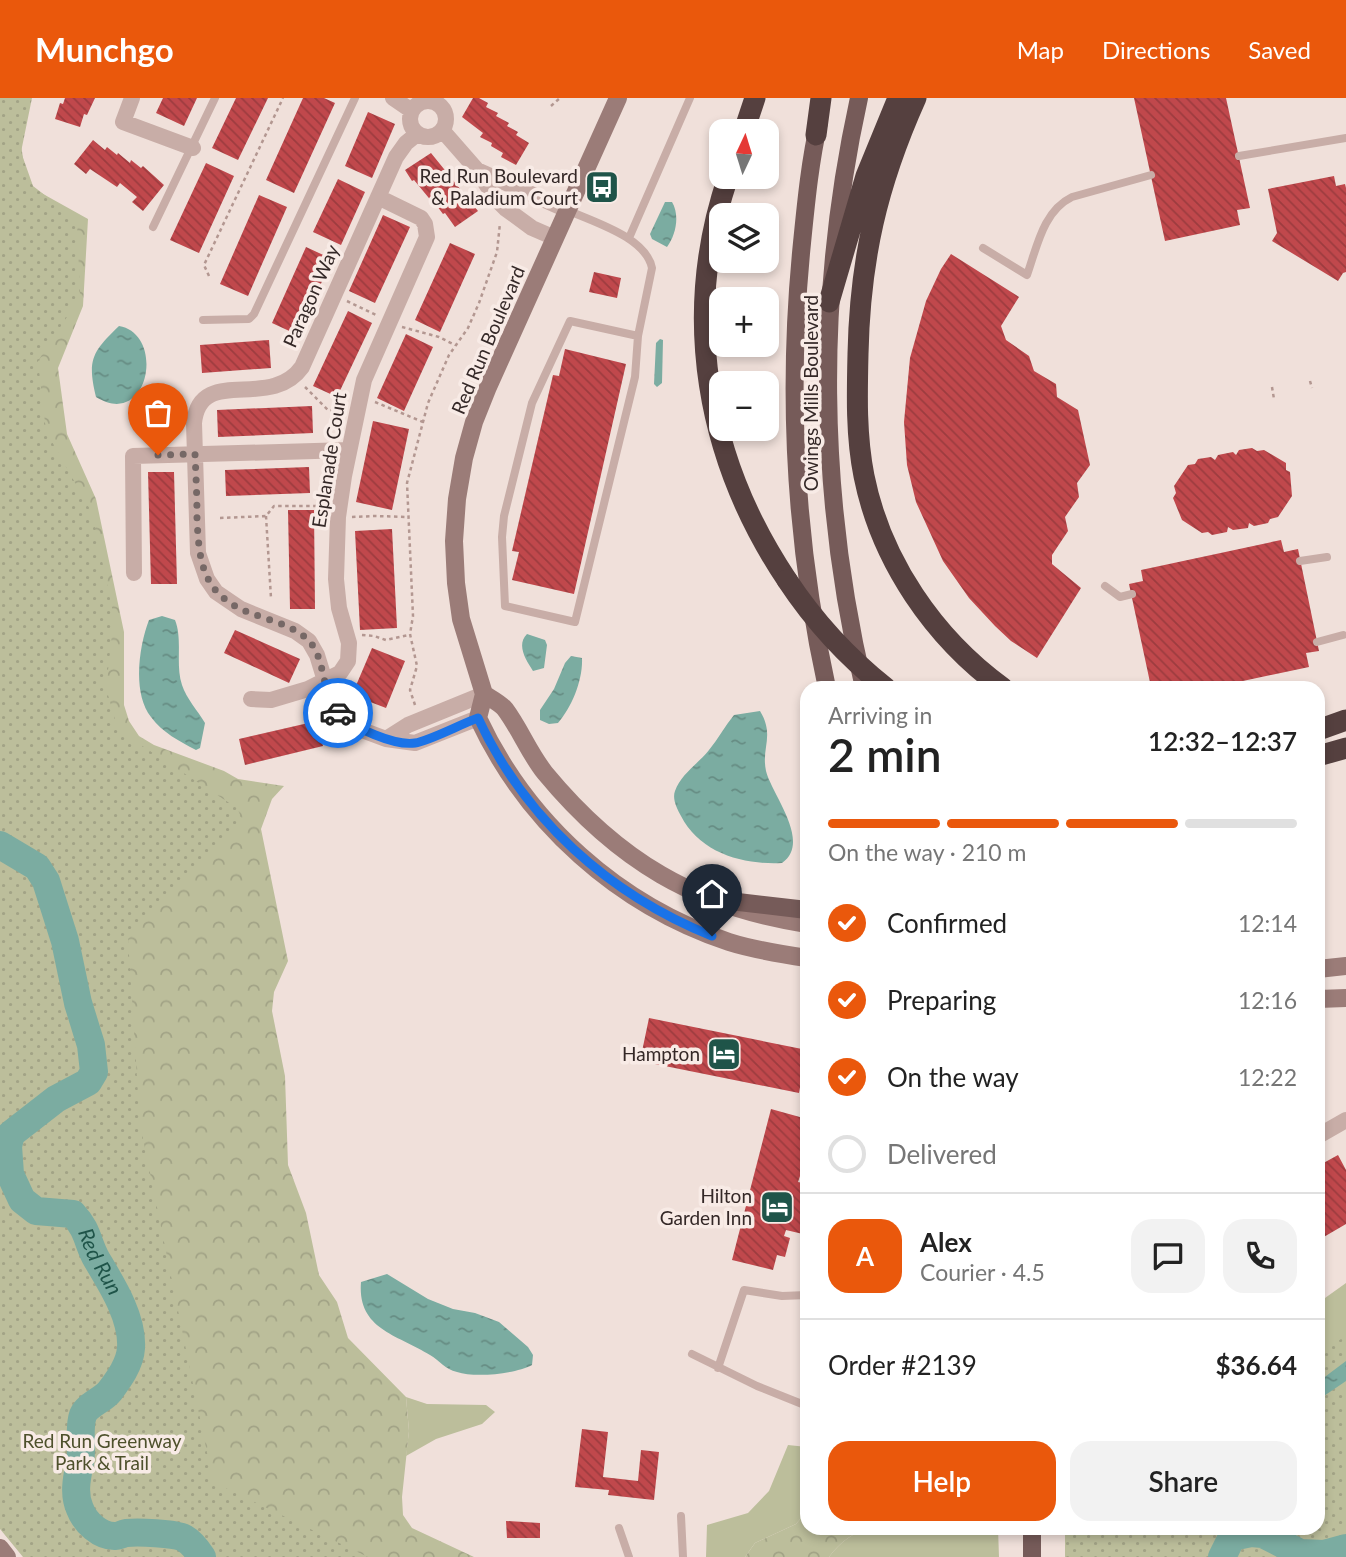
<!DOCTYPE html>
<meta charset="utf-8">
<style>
:root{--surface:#fff;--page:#f2f2f2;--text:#222;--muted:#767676;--line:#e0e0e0;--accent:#ea580c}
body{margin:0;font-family:Lato,sans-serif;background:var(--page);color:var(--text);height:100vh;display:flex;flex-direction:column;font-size:26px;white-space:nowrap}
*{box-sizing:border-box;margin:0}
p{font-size:23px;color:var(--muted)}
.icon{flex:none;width:38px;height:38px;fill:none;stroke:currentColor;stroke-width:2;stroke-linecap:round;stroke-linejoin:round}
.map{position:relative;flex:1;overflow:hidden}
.side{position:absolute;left:800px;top:583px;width:525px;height:854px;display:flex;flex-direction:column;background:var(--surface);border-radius:21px;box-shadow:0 4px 10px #0003}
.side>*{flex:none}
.needle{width:46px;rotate:4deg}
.buttons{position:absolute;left:709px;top:21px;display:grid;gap:14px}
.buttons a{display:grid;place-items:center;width:70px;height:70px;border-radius:14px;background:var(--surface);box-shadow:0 4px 10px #0003;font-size:35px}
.pin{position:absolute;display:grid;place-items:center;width:60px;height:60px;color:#fff;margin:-72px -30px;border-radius:50% 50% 50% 0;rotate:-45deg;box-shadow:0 0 7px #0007}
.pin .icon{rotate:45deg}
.courier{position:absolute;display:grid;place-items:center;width:70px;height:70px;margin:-35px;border:5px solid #1a73e8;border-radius:50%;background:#fff;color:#222;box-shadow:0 2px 9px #0007}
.summary em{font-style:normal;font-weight:600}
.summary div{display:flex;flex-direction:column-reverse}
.summary{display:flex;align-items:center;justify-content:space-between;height:119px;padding:0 28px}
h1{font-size:46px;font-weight:600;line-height:52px}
.bar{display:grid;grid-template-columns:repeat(4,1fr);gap:10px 7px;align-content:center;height:84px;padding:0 28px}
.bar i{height:9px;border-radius:5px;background:var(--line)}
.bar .selected{background:var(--accent)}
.bar p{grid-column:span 4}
.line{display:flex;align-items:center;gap:18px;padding:0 28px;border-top:2px solid var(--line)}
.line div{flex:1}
.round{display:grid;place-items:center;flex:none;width:74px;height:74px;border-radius:21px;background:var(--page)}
ol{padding:0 28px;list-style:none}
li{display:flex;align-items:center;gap:21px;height:77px}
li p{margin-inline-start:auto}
li .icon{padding:7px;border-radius:50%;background:var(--accent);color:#fff;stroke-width:4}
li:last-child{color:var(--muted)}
li i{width:38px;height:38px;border:4px solid var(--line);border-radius:50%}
.cta{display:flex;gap:14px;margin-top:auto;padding:14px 28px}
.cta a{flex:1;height:80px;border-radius:21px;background:var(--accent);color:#fff;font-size:28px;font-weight:600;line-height:80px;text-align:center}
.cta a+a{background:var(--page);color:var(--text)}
header{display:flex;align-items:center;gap:42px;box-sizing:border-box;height:98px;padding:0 35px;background:var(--accent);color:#fff}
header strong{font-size:33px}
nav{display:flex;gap:38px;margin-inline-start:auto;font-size:24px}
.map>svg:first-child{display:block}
.grass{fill:#bcbe9b}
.forest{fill:url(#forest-crowns)}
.park{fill:url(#park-dots)}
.water{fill:url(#water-ripples)}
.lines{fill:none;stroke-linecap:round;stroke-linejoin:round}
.river{stroke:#7baca1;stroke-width:28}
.building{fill:url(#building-back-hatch)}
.path{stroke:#b39791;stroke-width:2.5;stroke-dasharray:3.5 3.5;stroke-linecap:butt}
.lane{stroke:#c8ada7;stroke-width:8}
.street{stroke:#c8ada7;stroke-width:16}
.secondary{stroke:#9b7c78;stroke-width:18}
.primary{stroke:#765b59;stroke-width:18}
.highway{stroke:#55403f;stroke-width:21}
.highway-bridge{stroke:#55403f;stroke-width:21}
.done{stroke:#766866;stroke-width:7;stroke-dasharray:0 12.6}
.route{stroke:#1a73e8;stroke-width:9}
.labels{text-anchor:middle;stroke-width:7;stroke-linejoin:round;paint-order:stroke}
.poi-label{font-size:19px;fill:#342827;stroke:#f8ebe6;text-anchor:end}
.street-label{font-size:19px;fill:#342827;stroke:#f8ebe6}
.park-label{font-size:19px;fill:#4e512c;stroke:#f8ebe6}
.water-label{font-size:21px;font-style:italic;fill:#1f5449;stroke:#f8ebe6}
</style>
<header>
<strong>Munchgo</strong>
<nav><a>Map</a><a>Directions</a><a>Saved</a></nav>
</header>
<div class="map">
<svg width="1346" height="1459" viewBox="0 0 1346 1459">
<defs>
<pattern id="forest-crowns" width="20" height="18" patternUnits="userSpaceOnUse" patternTransform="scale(1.75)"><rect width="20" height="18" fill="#bcbe9b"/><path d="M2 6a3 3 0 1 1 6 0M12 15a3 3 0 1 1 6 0" fill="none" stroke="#a2a386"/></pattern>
<pattern id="park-dots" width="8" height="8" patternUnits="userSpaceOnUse" patternTransform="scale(1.75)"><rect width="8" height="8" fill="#bcbe9b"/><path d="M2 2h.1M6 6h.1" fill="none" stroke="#a2a386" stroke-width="1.8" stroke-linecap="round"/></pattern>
<pattern id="water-ripples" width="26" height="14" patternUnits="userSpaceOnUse" patternTransform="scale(1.75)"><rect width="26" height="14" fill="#7baca1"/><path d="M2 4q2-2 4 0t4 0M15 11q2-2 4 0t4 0" fill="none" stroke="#668c83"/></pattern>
<pattern id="building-back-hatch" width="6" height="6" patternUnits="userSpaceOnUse" patternTransform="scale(1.75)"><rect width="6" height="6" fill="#c0484c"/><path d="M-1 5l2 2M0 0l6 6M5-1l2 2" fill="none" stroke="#9d3c3f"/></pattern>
</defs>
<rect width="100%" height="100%" fill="#f0e0da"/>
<path class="grass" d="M1346,1185V1263L1318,1284V1205Z
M406,1299L427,1306L486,1307L495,1314L482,1326L436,1341L406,1358L409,1333Z
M788,1347L807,1349L800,1385L801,1420L796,1426L755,1445L745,1459H706L707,1427L748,1415L769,1393Z
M874,1430H998L999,1459H829C840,1444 855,1432 874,1430Z"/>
<path class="forest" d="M0,0H29L20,40L27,87L88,121L83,208L58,270L67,336L96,401L124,534V607L129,623L139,638L154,647L224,673L238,681L284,688L272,701L261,731L288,863L274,894L272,913L285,978L288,1067L306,1115L319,1177L337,1204L348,1240L406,1299L409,1333L402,1399L403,1417L412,1430L474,1459H221L163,1425Z
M807,1358V1430H874C855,1432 840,1444 829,1459H745L755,1445L796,1426L801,1420L800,1385Z"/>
<path class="park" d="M0,0H32L21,54L33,88L77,122L80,199L38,263L46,333L92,415L114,519L106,590L118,632L237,710L242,721L128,841L140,1026L213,1384L368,1459H23L0,1431Z
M1346,1237V1459H1065V1430H1318V1254L1332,1248Z"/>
<path class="water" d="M665,104H672C680,117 676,137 667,149L652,141L650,136Z
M119,228C166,236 149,332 96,299C87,262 92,254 119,228Z
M660,241L663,242L662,285L657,289L654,286L656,245Z
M162,518L175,522C183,542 175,566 182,587C186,600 198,613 205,625L200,650L196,652C179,643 163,635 151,619C132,595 139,548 149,522Z
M527,536L545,542L547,547L544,570L533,573C526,562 516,547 527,536Z
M571,558L582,560C583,582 572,609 558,625L549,626L540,622V612L554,591L565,565Z
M760,613C775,638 761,649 766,673C772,697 812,744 782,765C743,767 700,755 681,718C677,711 672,701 675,693C681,676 698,666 709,652C718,641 725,628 734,617Z
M387,1176L428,1201L453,1211L475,1215L499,1224L528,1249L533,1257L532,1267C515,1276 475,1280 457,1274C445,1271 440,1263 430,1257C399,1237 357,1232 361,1184Z
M1346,1263V1283L1318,1302V1284Z"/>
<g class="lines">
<g class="river">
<path id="s1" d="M0,747L37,769L46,783L65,843L78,905L91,947L94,974L88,984L56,1001L11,1036L8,1048L10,1076L22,1102L36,1113L73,1116C89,1133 87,1145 97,1162C112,1187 133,1220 131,1250C130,1266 119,1281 110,1293C103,1302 87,1307 83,1317C78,1331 83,1349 80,1364C77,1379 73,1396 80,1411C85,1424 100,1439 116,1438C119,1438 122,1436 126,1435C138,1434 174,1435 184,1440C191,1444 198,1453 202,1459"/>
<path d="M1222,1459L1232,1439L1251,1435L1263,1436L1300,1455L1324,1456L1346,1450"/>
</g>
</g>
<path class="building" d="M65,0H95L87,17L84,16L80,29L55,21L60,5L63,6Z
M163,0H197L184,28L156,15Z
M236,0H268L238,62L212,50Z
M303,0H324L335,5L294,95L266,82Z
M473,0H479L488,5L486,9L498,15L496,18L509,25L507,28L518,34L516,37L529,45L516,67L501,59L503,55L491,48L492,45L480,39L483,35L462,19Z
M1134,0H1226L1250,110L1237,112L1240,127L1165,143Z
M368,14L395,26L372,80L345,68Z
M93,42L105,52L107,49L117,57L118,55L130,65L131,62L141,70L143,68L164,87L143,113L132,104L137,99L120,85L117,89L90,71L86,76L74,66Z
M431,55L478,113L455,129L445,115L443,116L434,104L433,105L414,82L412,83L405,72Z
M206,65L234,78L199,155L170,142Z
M1334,78L1336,88L1345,86L1346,90V174L1343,175L1338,183L1272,143L1277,135L1268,91Z
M338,81L365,94L341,147L313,134Z
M259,97L287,109L248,198L220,186Z
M383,117L410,129L375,205L349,193Z
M450,145L475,156L440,234L415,222Z
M306,149L332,161L298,237L272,225Z
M951,156L1019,199L1001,228L1006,242L1029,258L1034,273L1056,286L1057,299L1078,312L1090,367L1077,385L1079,399L1065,419L1068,433L1052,457V466L1081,490L1037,560L1011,543L995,528L969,500L943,463L916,404L907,367L904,324L910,260L926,203L941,171Z
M594,174L621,180L617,200L589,194Z
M348,213L372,225L337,299L313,288Z
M406,236L433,249L404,313L377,300Z
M269,242L271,270L202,275L200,247Z
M565,251L626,266L574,496L512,482L519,454L512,453L553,277L559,278Z
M312,308L313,335L218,339L217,312Z
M373,323L409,331L392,412L356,404Z
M1252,350L1257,353L1264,352L1286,365V372L1290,374L1292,398L1278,419L1270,421L1268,425L1254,428L1249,425L1248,430L1233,432L1228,429L1227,434L1212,437L1208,434L1202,435L1182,422L1173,400L1176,395L1174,388L1188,367L1195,366L1198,361L1211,359L1215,362L1218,357L1233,354L1236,357L1239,352Z
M309,369L310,395L226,398L225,372Z
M148,374H174L177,486H151Z
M288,412H314L315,511H290Z
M392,431L397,530L360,532L355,433Z
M1281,442L1284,454L1298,451L1319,553L1306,555L1309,569L1210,590H1163L1162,586L1151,589L1129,486L1143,483L1141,472Z
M235,532L300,561L289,585L224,555Z
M372,550L405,563L386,610L352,597Z
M317,623L323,648L245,667L239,641Z
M649,920L807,952L799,995L640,963Z
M771,1011L807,1021V1057L798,1084L807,1086V1137L786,1132L784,1138L790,1140L785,1159L777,1157L773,1172L732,1162Z
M1338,1057L1346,1072V1126L1322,1140L1318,1133V1068Z
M582,1331L608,1334L603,1379L638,1383L641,1352L659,1354L654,1402L608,1397L609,1392L575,1389Z
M506,1423L540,1425V1440H507Z"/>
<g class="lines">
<path class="path" d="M551,8L560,0
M209,178L204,167L283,0
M347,203L376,217
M402,229L439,239L455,247
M1310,283L1312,290
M305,289L328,312L335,313
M1272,289L1274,301
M375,304L423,324
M266,418L271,500
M352,419L375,418L408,419
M220,420L266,418L274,408H316
M362,537L374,538L386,542L409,537
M415,607L410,592L417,568L410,536L413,518L407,385L428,305L449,257L468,230L479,205L497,154L500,125"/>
<path class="lane" d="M1239,58L1346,40
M567,112C593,124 646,139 652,170L638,238
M153,129L215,0
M629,140L690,0
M983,150L1027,177C1037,149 1043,113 1072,99L1151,77
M203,222L249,221L254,216L355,0
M570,223L638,238L635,279L575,524L505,508L502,439L504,418L532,305Z
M1300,463L1327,459
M1105,488L1120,499L1132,496
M1317,544L1343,537
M692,1256L757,1288L807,1308
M718,1270L744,1192L782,1198L807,1197
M681,1418L683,1459
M619,1430L629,1459"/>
<path class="street" d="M132,0L123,24L193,50
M393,0L412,13
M410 21a18 18 0 1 1 36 0a18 18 0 1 1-36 0Z
M442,32L477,72L495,100L506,111L532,130L555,140
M417,36L406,45L396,59L302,269C270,314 200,266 194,325L198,455L207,481L216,494L241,511L295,533L309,543L317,557L333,609L350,625L362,632L386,641L415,645L478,620
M477,72L567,112
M134,475L133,358L349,352
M251,601L271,602L308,591L340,575L348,563L349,545L339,510L336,481L338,419L344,378L364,282L427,139L425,126L421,120L378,99
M386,641L408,627L484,596
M1318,1038L1346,1022"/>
<path class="secondary" d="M618,0L488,289L474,324L464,360L457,401L454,443L456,485L461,521L484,596L478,620C527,725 618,807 729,844C754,852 780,856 807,860
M484,596C490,600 500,605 505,611C520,631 529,655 545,675C617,762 695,809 807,826
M1318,871L1346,868
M1318,901L1346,900
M0,1450L7,1459"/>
<path class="primary" d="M859,0C816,195 818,396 864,590
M819,24C810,63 806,105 802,145C787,293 795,444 827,590
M704,800L807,812
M1032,1430V1459"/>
<path class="highway" d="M916,0C877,87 860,161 858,256C857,297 856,338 864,378C881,463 934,540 1003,590
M744,33L755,0
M816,37L821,0
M728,79C681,218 706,361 787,482
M829,204L866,78L898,0
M1318,632L1346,622
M1318,658L1346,650"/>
<path class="highway-bridge" d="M787,482C814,523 847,559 886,590"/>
</g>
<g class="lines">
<path class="done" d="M158,357L195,356C196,378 197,399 197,420C199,463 202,494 245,513C265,521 293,527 308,542C326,559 321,595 338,615"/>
<path class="route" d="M338,615C353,630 395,648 415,645C429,643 463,625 478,620C525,721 608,796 712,838"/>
</g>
<defs>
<g id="bus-square" transform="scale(1.75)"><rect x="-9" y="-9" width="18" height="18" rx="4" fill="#1f5449" stroke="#f8ebe6"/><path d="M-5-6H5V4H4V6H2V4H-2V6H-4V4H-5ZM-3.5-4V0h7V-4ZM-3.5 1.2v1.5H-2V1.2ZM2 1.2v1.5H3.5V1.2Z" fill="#fff"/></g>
<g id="hotel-square" transform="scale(1.75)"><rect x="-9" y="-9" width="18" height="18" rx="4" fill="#1f5449" stroke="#f8ebe6"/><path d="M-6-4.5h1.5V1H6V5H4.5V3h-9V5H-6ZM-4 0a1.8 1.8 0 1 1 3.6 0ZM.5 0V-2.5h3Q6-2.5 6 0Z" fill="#fff"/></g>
</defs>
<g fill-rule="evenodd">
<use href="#bus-square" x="602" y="89"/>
<use href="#hotel-square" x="724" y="956"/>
<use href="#hotel-square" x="777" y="1109"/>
</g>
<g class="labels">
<g class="poi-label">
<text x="578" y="85">Red Run Boulevard<tspan x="578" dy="22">&amp; Paladium Court</tspan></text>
<text x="700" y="963">Hampton</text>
<text x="752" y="1105">Hilton<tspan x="752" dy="22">Garden Inn</tspan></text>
</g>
<g class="street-label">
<text transform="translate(311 198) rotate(-66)" y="7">Paragon Way</text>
<text transform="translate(488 242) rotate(-67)" y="7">Red Run Boulevard</text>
<text transform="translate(811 295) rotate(-90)" y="7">Owings Mills Boulevard</text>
<text transform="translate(329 362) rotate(-81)" y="7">Esplanade Court</text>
</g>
<g class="park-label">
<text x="102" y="1350">Red Run Greenway<tspan x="102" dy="22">Park &amp; Trail</tspan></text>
</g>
<g class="water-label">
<text dy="7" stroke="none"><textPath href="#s1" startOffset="541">Red Run</textPath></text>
</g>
</g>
</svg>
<div class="buttons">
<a><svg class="needle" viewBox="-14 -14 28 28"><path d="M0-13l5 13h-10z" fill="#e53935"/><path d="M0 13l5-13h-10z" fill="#767676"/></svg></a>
<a><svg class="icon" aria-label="layers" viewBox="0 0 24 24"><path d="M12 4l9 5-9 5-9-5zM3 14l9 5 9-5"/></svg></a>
<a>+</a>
<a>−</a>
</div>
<div class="pin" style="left:158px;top:357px;background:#ea580c"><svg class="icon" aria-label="bag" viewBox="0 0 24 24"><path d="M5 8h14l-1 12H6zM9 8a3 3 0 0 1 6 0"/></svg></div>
<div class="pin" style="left:712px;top:838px;background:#1f2937"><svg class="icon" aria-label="home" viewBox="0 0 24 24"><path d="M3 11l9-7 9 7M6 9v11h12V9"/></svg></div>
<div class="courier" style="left:338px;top:615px"><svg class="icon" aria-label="car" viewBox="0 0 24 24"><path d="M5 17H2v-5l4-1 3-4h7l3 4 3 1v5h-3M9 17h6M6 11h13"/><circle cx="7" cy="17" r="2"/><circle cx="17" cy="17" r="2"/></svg></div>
<section class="side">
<div class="summary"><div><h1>2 min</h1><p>Arriving in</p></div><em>12:32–12:37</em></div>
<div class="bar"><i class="selected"></i><i class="selected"></i><i class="selected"></i><i></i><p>On the way · 210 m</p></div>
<ol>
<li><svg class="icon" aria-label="check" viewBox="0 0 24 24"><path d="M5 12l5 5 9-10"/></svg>Confirmed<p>12:14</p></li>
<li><svg class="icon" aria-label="check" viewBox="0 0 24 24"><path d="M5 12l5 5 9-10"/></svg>Preparing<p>12:16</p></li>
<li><svg class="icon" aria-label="check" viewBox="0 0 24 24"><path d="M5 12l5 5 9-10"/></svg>On the way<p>12:22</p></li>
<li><i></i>Delivered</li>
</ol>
<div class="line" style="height:126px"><b class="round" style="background:var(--accent);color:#fff">A</b><div><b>Alex</b><p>Courier · 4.5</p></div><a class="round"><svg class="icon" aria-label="chat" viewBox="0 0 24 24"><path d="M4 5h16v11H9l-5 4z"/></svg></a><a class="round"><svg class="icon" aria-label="phone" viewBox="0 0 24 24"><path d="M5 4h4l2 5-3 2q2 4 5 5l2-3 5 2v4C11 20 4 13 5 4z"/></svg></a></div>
<div class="line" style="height:91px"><div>Order #2139</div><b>$36.64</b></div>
<div class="cta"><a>Help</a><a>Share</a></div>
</section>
</div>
